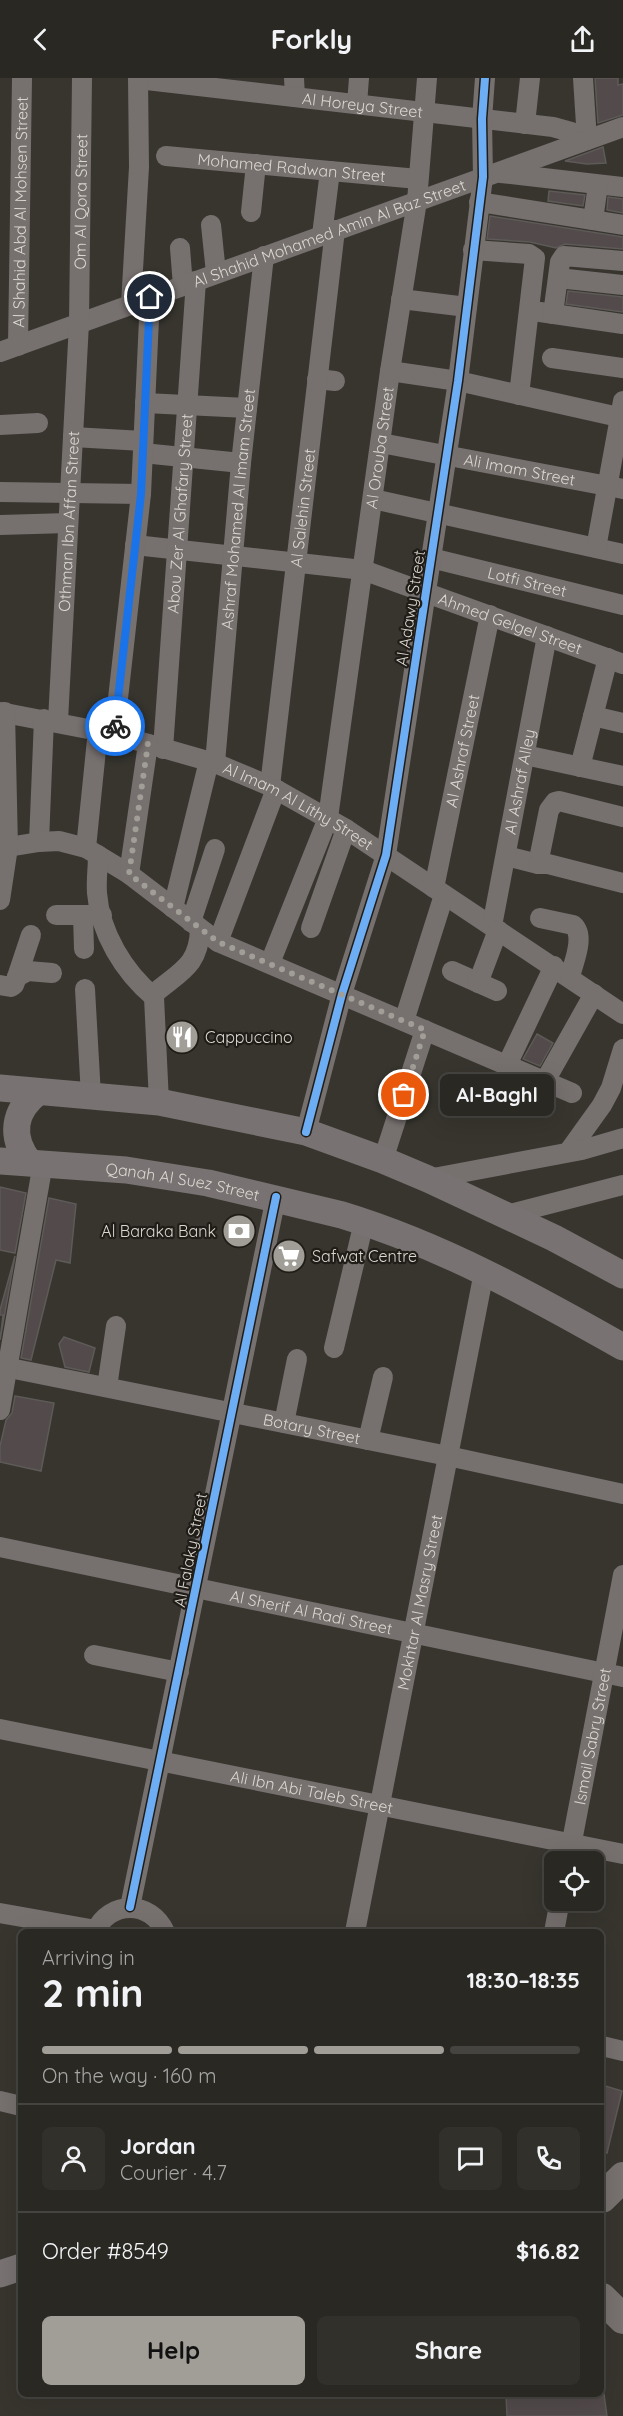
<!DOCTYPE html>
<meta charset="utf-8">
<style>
:root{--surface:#292822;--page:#31302a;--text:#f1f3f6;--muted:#a5a6a5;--line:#454440;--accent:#a19e97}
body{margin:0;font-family:Quicksand,sans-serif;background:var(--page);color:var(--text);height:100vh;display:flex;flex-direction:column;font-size:22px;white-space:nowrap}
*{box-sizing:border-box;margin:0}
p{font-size:20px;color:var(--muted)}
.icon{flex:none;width:33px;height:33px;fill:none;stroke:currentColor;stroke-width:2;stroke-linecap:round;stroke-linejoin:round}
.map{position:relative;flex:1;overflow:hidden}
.side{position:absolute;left:18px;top:1851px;width:586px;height:468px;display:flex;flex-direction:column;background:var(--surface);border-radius:9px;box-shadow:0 6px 24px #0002,0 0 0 2px var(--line)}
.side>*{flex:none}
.buttons{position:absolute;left:544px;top:1773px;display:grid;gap:12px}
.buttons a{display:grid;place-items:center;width:60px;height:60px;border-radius:9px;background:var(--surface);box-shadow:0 6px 24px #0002,0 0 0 2px var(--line);font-size:30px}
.pin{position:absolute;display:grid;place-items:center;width:51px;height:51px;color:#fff;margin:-26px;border:3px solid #fff;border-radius:50%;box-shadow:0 2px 6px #0007}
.courier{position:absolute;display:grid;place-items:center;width:60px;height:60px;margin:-30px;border:4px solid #1a73e8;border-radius:50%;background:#fff;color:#222;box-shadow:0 2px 8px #0007}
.bubble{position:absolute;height:42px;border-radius:9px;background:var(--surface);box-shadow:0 6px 24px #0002,0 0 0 2px var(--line);font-size:20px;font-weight:700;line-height:42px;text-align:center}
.summary em{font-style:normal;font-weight:700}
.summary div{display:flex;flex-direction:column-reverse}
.summary{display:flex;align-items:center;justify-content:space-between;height:102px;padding:0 24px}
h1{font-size:39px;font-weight:700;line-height:45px}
.bar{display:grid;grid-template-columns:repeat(4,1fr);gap:9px 6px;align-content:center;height:72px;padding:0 24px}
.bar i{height:8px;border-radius:4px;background:var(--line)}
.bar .current{background:var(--accent)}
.bar p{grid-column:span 4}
.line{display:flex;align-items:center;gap:15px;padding:0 24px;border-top:2px solid var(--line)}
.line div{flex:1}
.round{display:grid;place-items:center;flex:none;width:63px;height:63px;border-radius:9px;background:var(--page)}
.action{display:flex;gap:12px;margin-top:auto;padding:12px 24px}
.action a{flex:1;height:69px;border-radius:9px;background:var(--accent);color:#111;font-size:24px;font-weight:700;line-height:69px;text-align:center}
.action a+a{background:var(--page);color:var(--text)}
header{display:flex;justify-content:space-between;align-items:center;height:78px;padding:0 24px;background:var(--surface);font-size:27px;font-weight:700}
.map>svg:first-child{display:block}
.building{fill:#524a4b;stroke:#5d5a58;stroke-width:1.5}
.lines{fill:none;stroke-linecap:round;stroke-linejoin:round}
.street{stroke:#76706f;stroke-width:20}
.secondary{stroke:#787272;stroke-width:27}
.primary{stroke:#77716f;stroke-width:30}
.cycleway-casing{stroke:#201d18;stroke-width:11}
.cycleway{stroke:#6dadf4;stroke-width:8}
.done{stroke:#a19e97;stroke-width:6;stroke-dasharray:0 10.8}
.route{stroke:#1a73e8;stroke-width:8}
.labels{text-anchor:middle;stroke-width:4.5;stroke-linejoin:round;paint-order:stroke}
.street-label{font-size:16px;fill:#dad7cf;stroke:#201d18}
.poi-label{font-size:16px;fill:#dad7cf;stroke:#201d18;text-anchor:start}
</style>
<header><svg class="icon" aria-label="back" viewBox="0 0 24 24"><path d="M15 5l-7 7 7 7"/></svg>Forkly<svg class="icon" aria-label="share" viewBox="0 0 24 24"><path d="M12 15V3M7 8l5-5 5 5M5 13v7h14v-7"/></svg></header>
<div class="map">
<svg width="623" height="2338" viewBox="0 0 623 2338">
<rect width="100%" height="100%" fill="#37352e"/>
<path class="building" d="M595,0H618V7L623,6V37L598,45Z
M603,69L606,85L587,86L565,83Z
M549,113L585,117L583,128L548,123Z
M608,119L623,121V135L607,132Z
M490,138L623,159V171L565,166L556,170L530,164L487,161Z
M568,213L623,219V234L566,226Z
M537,956L553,965L540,988L523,981Z
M0,1109L26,1115L15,1175L0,1172Z
M49,1120L76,1126L70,1185L56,1182L31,1282L21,1280Z
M15,1178L0,1262L3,1237H0V1232Z
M64,1259L95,1270L89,1294L65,1289L59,1266Z
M15,1318L54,1325L41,1393L0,1384V1368L6,1342L12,1335Z
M602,2007L622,2013L607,2075L602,2074Z
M525,2316H604L607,2338H507L506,2317Z"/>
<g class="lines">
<g class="street">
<path d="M294,0L295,19"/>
<path id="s1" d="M138,1L553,49L571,54L587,62L583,0"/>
<path d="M357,26L359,0"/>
<path d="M525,46L530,0"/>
<path id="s2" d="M166,78L418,101"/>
<path d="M501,95L623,109"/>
<path d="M479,124L623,147"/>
<path d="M251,134L256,86"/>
<path d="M593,142L598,107"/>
<path d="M211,147L216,195"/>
<path d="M322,157L330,93"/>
<path d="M180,170L183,208"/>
<path d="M473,172L529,176L535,180L519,317"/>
<path d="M558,200L623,207"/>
<path d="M401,221L467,229"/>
<path d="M131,226L139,89L138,0"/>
<path d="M540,234L623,246"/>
<path d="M553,236L560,184L564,178L623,183"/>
<path id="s3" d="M18,268L22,0"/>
<path id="s4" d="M0,274L623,49"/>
<path d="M552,280L623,290"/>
<path d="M390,293L458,303L623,340"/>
<path d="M317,301L335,303"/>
<path d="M145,325L247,330"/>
<path d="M0,347L38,345"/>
<path d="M73,359L143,363"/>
<path id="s5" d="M381,365L623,411"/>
<path d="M143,375L241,385"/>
<path d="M0,414L141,416"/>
<path d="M373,421L623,476"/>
<path d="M0,447L68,445"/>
<path id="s6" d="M135,467L363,492L623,586"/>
<path d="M596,470L623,323"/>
<path id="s7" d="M431,480L623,527"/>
<path id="s8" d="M0,634L114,656L215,685L270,708L346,751L623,936"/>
<path d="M593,638L623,645"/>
<path id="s9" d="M58,643L79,245L82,0"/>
<path d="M114,656L141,416L150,219"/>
<path id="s10" d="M163,671L196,203"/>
<path d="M525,677L623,698"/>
<path id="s11" d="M215,685L241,385L264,178"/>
<path d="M580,689L608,580"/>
<path id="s12" d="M270,708L335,152"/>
<path d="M39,764L44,641"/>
<path d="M8,769L39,764L59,763L86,770L129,796L218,864L572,1015"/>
<path d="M86,770L98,652"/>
<path d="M98,777C98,790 96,802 97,815C100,855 124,894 154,919"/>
<path d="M506,778L538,786L549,732L555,724L559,723L623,739"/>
<path d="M538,786H548L623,805"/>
<path d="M129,796L148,666"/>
<path id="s13" d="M434,810L490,537"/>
<path d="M0,822L8,769L5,634"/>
<path d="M173,830L209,683"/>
<path d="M56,837H102"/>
<path d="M83,837L84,871"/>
<path d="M540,840L573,847C586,858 573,885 570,899"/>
<path d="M191,844L215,771"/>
<path id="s14" d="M492,848L547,558"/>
<path d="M311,850L346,751"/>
<path d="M218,864L276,711"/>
<path id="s15" d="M270,885L328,740L390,293L417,123L427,0"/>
<path d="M452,893L497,913"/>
<path d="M17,899L31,857"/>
<path d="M478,905L498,852"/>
<path d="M0,907L11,909L14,907L17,899L28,893L52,895"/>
<path d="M85,911L91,1018"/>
<path d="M404,943L444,817"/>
<path d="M507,987L554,888"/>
<path d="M545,1003L594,916"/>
<path d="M159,1024L154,919L156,914C181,893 199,887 200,851"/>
<path d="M306,1054L342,916L386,777L458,303L483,99L482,41L485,0"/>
<path d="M569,1073L602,1027L611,1010L623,971"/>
<path d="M383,1082L425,952"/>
<path d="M428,1101L582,1072L623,1060"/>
<path d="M506,1137L623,1107"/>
<path d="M334,1270L364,1144"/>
<path id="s16" d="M0,1288L448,1378L623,1416"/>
<path d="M107,1309L116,1248"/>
<path d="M0,1332L43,1085"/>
<path d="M284,1345L297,1281"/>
<path d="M368,1362L383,1299"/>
<path id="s17" d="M0,1469L623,1599"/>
<path d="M94,1577L179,1594"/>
<path id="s18" d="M0,1651L623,1776"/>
<path id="s19" d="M568,1784L623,1497"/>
<path d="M130,1829L276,1119"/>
<path d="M0,1835L96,1852"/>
<path d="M95,1854C109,1822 151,1822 165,1854"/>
<path id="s20" d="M355,1854L484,1194"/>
<path d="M554,1854L560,1822"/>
<path d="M602,1968L623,1973"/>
<path d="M0,2023L21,2028"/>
</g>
<g class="secondary">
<path d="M0,1010L159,1024L306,1054L383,1082L428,1101L554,1160L623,1197"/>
<path id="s21" d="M0,1083L126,1092L208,1105L342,1137C441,1167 533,1218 623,1269"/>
<path d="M29,1084C10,1059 13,1033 38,1014"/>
<path d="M0,2196L21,2189"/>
</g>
<path class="primary" d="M602,2120L623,2099
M602,2220L623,2241"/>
<g class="cycleway-casing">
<path id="cycleway" d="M306,1054L342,916L386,777L458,303L483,99L482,41L485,0
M130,1829L276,1119"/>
</g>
<use href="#cycleway" class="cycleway"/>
</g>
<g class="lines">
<path class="done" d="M115,648L114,656L148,666L129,796L218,864L425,952L404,1017"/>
<path class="route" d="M115,648L141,416L150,219"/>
</g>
<defs>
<g id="restaurant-disc" transform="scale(1.725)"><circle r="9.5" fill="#a19e97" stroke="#201d18"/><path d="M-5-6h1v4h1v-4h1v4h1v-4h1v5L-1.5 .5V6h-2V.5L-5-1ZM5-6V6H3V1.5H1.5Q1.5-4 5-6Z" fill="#fff"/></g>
<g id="bank-disc" transform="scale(1.725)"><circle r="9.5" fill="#a19e97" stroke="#201d18"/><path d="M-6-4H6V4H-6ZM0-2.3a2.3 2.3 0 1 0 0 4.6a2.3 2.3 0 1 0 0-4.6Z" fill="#fff"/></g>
<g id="supermarket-disc" transform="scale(1.725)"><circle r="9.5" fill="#a19e97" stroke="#201d18"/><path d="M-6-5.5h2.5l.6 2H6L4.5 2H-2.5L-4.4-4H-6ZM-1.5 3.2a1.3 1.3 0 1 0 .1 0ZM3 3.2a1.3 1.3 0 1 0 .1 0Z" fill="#fff"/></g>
</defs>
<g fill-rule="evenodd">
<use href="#restaurant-disc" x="182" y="959"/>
<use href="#bank-disc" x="239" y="1153"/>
<use href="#supermarket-disc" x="289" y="1178"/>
</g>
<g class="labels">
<g class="street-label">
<text dy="6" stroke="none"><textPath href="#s1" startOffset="226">Al Horeya Street</textPath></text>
<text dy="6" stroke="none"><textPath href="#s2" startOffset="126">Mohamed Radwan Street</textPath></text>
<text dy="6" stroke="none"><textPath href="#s9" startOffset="520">Om Al Qora Street</textPath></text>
<text dy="6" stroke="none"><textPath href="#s3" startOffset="134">Al Shahid Abd Al Mohsen Street</textPath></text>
<text dy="6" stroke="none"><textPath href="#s4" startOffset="350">Al Shahid Mohamed Amin Al Baz Street</textPath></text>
<text dy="6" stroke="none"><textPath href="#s15" startOffset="530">Al Orouba Street</textPath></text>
<text dy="6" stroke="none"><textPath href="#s5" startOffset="141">Ali Imam Street</textPath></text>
<text dy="6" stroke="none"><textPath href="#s12" startOffset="280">Al Salehin Street</textPath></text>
<text dy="6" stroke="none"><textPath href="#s11" startOffset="255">Ashraf Mohamed Al Imam Street</textPath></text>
<text dy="6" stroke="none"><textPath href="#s10" startOffset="236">Abou Zer Al Ghafary Street</textPath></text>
<text dy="6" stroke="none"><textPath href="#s9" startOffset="200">Othman Ibn Affan Street</textPath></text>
<text dy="6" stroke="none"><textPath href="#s7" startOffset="99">Lotfi Street</textPath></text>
<text transform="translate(410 530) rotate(-81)" y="6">Al Adawy Street</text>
<text dy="6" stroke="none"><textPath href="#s6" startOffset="386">Ahmed Gelgel Street</textPath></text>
<text dy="6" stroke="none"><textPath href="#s13" startOffset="140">Al Ashraf Street</textPath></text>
<text dy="6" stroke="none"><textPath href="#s14" startOffset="147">Al Ashraf Alley</textPath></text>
<text dy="6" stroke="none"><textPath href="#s8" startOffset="315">Al Imam Al Lithy Street</textPath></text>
<text dy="6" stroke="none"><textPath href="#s21" startOffset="184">Qanah Al Suez Street</textPath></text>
<text dy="6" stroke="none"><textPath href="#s16" startOffset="318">Botary Street</textPath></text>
<text transform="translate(190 1472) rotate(-79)" y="6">Al Falaky Street</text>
<text dy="6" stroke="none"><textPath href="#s20" startOffset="336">Mokhtar Al Masry Street</textPath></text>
<text dy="6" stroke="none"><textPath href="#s17" startOffset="318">Al Sherif Al Radi Street</textPath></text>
<text dy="6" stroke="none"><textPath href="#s19" startOffset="128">Ismail Sabry Street</textPath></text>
<text dy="6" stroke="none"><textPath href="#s18" startOffset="318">Ali Ibn Abi Taleb Street</textPath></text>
</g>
<g class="poi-label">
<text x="205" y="965">Cappuccino</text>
<text x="216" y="1159" text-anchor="end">Al Baraka Bank</text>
<text x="312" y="1184">Safwat Centre</text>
</g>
</g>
</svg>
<div class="buttons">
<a><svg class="icon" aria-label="locate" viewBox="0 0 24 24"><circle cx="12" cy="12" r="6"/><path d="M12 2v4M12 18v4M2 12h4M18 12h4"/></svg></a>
</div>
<div class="pin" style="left:404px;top:1017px;background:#ea580c"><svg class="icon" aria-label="bag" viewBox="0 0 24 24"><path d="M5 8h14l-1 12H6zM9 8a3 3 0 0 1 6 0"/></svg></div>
<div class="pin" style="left:150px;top:219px;background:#1f2937"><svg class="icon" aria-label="home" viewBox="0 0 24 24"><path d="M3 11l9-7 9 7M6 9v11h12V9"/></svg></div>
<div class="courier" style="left:115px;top:648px"><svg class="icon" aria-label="bike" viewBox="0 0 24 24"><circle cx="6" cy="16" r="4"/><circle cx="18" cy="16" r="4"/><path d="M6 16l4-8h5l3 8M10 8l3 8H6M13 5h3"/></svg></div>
<div class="bubble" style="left:440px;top:996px;width:114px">Al-Baghl</div>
<section class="side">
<div class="summary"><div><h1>2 min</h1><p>Arriving in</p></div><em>18:30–18:35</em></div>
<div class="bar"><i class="current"></i><i class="current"></i><i class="current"></i><i></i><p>On the way · 160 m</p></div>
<div class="line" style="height:108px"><a class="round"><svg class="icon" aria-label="person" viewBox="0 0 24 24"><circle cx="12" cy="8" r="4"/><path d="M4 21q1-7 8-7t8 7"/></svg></a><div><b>Jordan</b><p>Courier · 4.7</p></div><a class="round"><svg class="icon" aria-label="chat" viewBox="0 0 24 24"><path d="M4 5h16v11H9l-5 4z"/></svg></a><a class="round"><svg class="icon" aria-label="phone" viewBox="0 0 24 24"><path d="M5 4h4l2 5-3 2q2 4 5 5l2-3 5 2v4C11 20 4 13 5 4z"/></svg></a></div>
<div class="line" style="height:78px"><div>Order #8549</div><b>$16.82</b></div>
<div class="action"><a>Help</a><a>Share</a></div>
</section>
</div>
